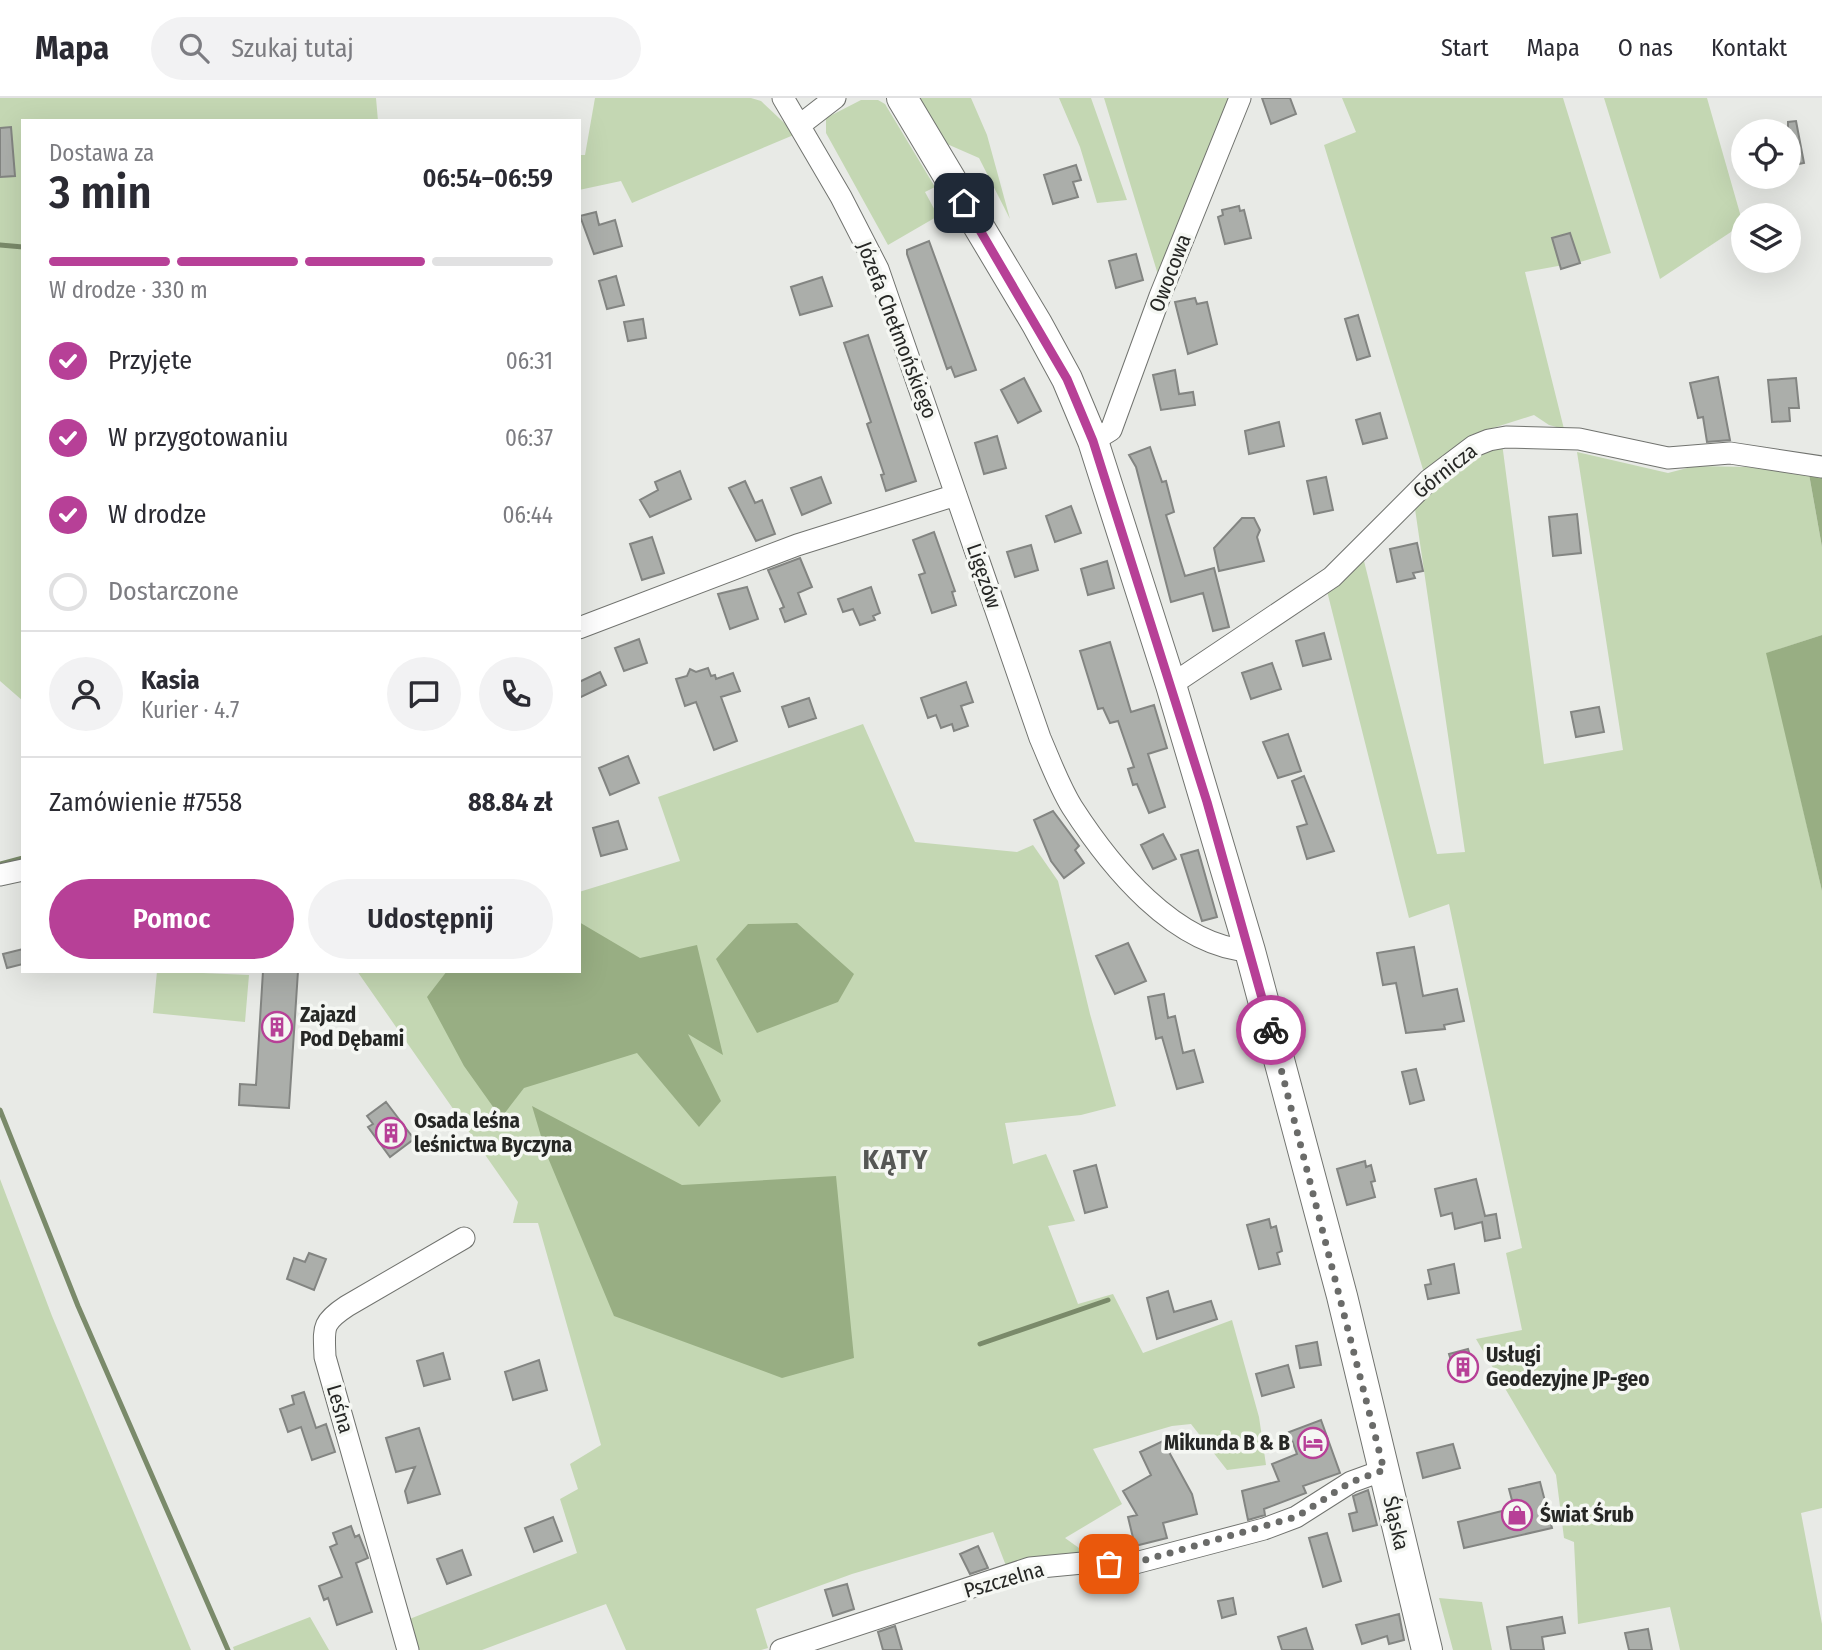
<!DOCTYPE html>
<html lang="pl">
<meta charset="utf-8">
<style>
:root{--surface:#fff;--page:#f2f2f3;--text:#2b2b33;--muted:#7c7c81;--line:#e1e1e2;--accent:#b74097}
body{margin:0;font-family:"Fira Sans Condensed",sans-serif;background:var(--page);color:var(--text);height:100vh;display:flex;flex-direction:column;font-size:26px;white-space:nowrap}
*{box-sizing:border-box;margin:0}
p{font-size:23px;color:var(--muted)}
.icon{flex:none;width:38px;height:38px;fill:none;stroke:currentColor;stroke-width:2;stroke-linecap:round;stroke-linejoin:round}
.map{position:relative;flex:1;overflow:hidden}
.details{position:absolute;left:21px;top:21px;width:560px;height:854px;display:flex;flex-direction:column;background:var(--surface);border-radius:0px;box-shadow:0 7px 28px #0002}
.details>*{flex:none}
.tools{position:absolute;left:1731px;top:21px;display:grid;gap:14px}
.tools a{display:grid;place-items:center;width:70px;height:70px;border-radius:50%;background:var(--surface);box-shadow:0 7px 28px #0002;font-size:35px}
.pin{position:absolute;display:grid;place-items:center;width:60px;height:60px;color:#fff;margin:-30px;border-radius:14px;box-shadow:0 4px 10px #0006}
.courier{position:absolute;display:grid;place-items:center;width:70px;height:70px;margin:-35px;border:5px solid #b74097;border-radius:50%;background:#fff;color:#222;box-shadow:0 2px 9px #0007}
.head em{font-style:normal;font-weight:600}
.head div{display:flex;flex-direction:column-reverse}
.head{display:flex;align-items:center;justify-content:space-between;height:119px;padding:0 28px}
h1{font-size:46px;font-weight:600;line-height:52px}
.bar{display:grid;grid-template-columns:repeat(4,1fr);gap:10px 7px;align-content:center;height:84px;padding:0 28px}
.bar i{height:9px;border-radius:5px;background:var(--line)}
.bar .on{background:var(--accent)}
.bar p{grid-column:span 4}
.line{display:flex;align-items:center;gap:18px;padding:0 28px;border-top:2px solid var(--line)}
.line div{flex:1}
.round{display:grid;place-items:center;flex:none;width:74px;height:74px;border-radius:37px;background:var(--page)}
ol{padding:0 28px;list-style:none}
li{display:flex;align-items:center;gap:21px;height:77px}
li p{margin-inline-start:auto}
li .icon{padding:7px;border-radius:50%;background:var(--accent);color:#fff;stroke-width:4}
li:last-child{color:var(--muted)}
li i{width:38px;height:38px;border:4px solid var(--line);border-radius:50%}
.cta{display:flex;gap:14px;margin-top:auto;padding:14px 28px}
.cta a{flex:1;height:80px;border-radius:42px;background:var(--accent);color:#fff;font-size:28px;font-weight:600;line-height:80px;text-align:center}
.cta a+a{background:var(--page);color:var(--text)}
header{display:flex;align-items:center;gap:42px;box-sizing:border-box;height:98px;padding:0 35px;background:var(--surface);border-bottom:2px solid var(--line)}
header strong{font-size:33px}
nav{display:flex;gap:38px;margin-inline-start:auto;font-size:24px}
.search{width:490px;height:63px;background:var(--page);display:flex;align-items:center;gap:18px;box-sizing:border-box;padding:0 24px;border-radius:38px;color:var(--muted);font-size:26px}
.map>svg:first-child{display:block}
.green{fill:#c4d7b3}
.forest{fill:#98ae83}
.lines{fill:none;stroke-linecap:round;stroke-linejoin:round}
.stream{stroke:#7a8a6a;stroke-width:5}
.building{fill:#abaeaa;stroke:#838582;stroke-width:2}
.street-casing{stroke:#71736f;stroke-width:23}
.secondary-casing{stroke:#71736f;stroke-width:32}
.street{stroke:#fff;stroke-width:21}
.secondary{stroke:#fff;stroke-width:30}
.done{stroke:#6a6b69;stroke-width:7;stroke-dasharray:0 12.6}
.route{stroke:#b74097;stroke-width:9}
.labels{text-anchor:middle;stroke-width:7;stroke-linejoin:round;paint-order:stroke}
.street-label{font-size:21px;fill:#262725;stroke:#f5f7f3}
.poi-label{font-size:21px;font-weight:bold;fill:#262725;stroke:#f5f7f3;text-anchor:start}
.district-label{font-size:28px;font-weight:bold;letter-spacing:2px;fill:#555754;stroke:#f5f7f3}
</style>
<header>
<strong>Mapa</strong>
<div class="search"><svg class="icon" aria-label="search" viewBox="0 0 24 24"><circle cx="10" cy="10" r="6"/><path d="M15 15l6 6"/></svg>Szukaj tutaj</div>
<nav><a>Start</a><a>Mapa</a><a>O nas</a><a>Kontakt</a></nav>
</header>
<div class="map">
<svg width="1822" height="1552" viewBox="0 0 1822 1552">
<rect width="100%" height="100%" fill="#e8eae6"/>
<path class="green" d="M0,0H376L378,23H23V603L0,583Z
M595,0H751L761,3L796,36L632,105L621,83L579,92V57H585Z
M918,0H971L987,37L1010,121L979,60L947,46Z
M1059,0H1091L1127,102L1097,105L1080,49Z
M1104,0H1232L1159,180Z
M1342,0H1563L1611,155L1580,164L1525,174L1564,331L1549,327L1534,317L1471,337L1425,378L1324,47L1356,34Z
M1604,0H1707L1743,126L1660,181Z
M861,2H878L885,6L935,89L925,94L938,118L888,147L826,35V20Z
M1502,345L1544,666L1623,652L1577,354L1668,375L1695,368L1747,369L1809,376L1822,449V537L1767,555L1822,793V1410L1801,1415L1822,1526V1552H1680L1670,1509L1578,1526L1574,1444L1564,1440L1556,1377L1476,1241L1522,1232L1506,1155L1522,1150L1449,806L1409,820L1327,493L1362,455L1437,756L1465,754L1414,404L1473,355Z
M863,626L915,744L1017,754L1033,747L1058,783L1090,916L1116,1008L1081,1017L1005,1025L1013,1066L1046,1056L1075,1123L1048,1128L1078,1206L1113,1196L1143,1255L1232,1222L1259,1319L1266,1367L1227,1372L1191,1326L1172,1328L1093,1351L1122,1406L1065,1440L1093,1460L1008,1473L993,1434L852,1476L756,1511L768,1550L761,1552H626L606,1506L482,1552H414L407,1522L577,1455L560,1401L578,1391L570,1366L601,1347L538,1125H513L518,1104L357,873H579V794L680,763L658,699Z
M157,873L249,877L245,924L153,915Z
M0,1081L52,1218L191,1552H0Z
M1439,1500L1482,1504L1492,1552H1453Z
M310,1519L329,1552H234L233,1549Z"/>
<path class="forest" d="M1809,376L1822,377V449Z
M1822,537V793L1766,555Z
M579,824L640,860L697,847L723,957L688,936L721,1003L699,1029L637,955L524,990L501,1020L464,968L427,899L447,873H579Z
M797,825L854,876L838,904L757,935L716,861L748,826Z
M532,1008L682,1087L836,1078L854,1260L782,1280L614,1218L546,1055Z"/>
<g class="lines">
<path class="stream" d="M0,147L23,149
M0,766L23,760
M0,1012L78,1208L228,1552
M980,1246L1108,1202"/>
</g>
<path class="building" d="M1262,0H1290L1296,16L1271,26Z
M1796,23L1804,65L1788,68V24Z
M11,29L15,78L0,79V30Z
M1076,67L1081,82L1073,84L1078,99L1053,106L1044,77Z
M1239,108L1240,113L1244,112L1251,140L1225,146L1218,119L1223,117L1222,112Z
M596,114L599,127L615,122L622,148L594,156L580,118Z
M1570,135L1580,165L1561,171L1552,140Z
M929,143L976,272L955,279L951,269L947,271L907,156V152Z
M1136,156L1143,182L1116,190L1109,163Z
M616,178L624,207L607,211L599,183Z
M822,179L832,208L800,217L791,189Z
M1195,200L1197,206L1207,204L1217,246L1188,256L1175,204Z
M1358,217L1370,258L1357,262L1345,221Z
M643,221L646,240L628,243L624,224Z
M868,237L916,383L886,393L881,377L884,376L867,326L871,324L844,245Z
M1175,272L1179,296L1193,294L1195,307L1161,312L1153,277Z
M1718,279L1730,342L1707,344L1703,319L1698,320L1690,285Z
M1024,280L1041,313L1018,325L1001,292Z
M1796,280L1799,310H1789L1790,323L1772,324L1768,282Z
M1380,315L1387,340L1363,346L1356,322Z
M1279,324L1284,348L1249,356L1245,333Z
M997,338L1006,370L984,376L975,345Z
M1150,349L1162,384L1166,383L1174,414L1166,417L1185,478L1214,470L1229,529L1213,533L1203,495L1171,504L1136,369L1129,357Z
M680,373L691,401L650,419L640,402L658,392L655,384Z
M821,379L831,405L802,417L791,390Z
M1326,379L1333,412L1314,416L1307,383Z
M745,383L755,405L762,402L775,436L756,443L729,390Z
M1071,408L1081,435L1055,444L1046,418Z
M1577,416L1581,455L1553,458L1549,419Z
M1242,420H1254L1260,432L1257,439L1264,463L1219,473L1214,450Z
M934,434L955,493L952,494L956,507L932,515L919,477L925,475L913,442Z
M652,439L664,475L642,482L630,446Z
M1417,445L1423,473L1413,475L1415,480L1397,484L1390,451Z
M1031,447L1038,472L1015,479L1007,454Z
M800,460L812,489L798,495L806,516L785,524L780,511L784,509L768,472Z
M1107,463L1114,490L1088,497L1081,471Z
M747,489L758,521L730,531L718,496Z
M871,489L880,515L873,518L875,522L860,527L853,511L843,514L838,501Z
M1324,535L1331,561L1303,568L1296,543Z
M639,541L647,565L624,573L615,550Z
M1110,544L1131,614L1154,607L1167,650L1148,656L1165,709L1149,715L1137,686L1133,687L1128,671L1134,669L1118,623L1110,625L1103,610L1098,611L1080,553Z
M1272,565L1281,591L1251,601L1242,575Z
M708,570L711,578L715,577L716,581L733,575L740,593L721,599L737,643L714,652L696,604L685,608L676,581L687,578L690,571L696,574Z
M600,574L606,587L579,600V584Z
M966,584L973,604L961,608L968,628L954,633L952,626L941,630L936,617L928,620L921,600Z
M809,600L816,620L789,629L782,609Z
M1599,609L1604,634L1576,639L1571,614Z
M1288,636L1301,673L1278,680L1263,644Z
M628,658L639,685L610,697L599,670Z
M1304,678L1334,753L1307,761L1297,729L1307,726L1292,683Z
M1053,713L1079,748L1075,752L1084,765L1064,780L1051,763L1034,722Z
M618,723L627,751L601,758L593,730Z
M1163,736L1176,761L1153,771L1141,747Z
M1198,752L1217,819L1202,823L1181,757Z
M1128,845L1146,883L1115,896L1096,858Z
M1414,849L1423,898L1457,891L1464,923L1444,927L1445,931L1406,935L1396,885L1383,887L1377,855Z
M23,851V866L7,870L3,856Z
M263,873H298L289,1010L239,1007L240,986L256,987Z
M1164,896L1168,920L1175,918L1183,955L1194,952L1203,984L1177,991L1162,939L1156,941L1148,899Z
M1416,971L1424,1002L1410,1006L1402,974Z
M386,1004L414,1041L390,1059L368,1029L373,1026L367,1018Z
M1365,1063L1366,1069L1371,1067L1375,1083L1371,1084L1375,1099L1347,1107L1337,1071Z
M1096,1067L1107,1109L1085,1115L1074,1073Z
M1476,1081L1485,1118L1496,1116L1500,1140L1485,1143L1482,1124L1455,1131L1452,1115L1441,1118L1435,1091Z
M1269,1121L1271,1130L1276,1128L1282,1153L1277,1155L1280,1166L1259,1171L1247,1127Z
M309,1155L326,1161L314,1192L287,1181L294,1160L305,1164Z
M1454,1166L1459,1195L1428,1201L1425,1187L1431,1186L1428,1172Z
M1168,1193L1174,1214L1211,1203L1217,1221L1157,1241L1147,1200Z
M1317,1244L1321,1267L1300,1270L1296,1248Z
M1468,1251L1475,1274L1456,1279L1449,1256Z
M443,1255L450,1281L424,1288L417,1263Z
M539,1262L547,1292L513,1302L505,1274Z
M1288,1267L1294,1289L1262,1298L1256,1276Z
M304,1294L316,1330L326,1326L335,1354L312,1362L301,1329L288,1334L280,1311L294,1306L292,1298Z
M1321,1322L1340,1375L1303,1388L1306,1395L1264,1411L1265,1417L1248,1422L1242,1393L1279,1383L1272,1366L1297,1356L1289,1334Z
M419,1330L440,1396L408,1405L405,1393L415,1369L396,1374L386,1340Z
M1163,1343L1192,1396L1197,1416L1163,1425L1167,1440L1135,1448L1128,1419L1137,1417L1123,1393L1151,1377L1140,1354Z
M1453,1346L1460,1370L1423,1380L1417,1355Z
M1540,1384L1552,1430L1464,1450L1458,1424L1514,1410L1509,1391Z
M1368,1392L1377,1427L1353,1433L1349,1416L1357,1414L1353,1398Z
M553,1419L562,1443L534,1454L525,1430Z
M351,1428L355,1439L359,1437L368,1460L356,1465L372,1514L337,1527L328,1500L324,1502L319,1488L342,1479L330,1449L337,1446L333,1435Z
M1327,1435L1341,1483L1323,1489L1309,1440Z
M978,1448L988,1470L970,1476L960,1456Z
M462,1452L471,1477L447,1486L437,1461Z
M847,1486L854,1511L833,1518L825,1492Z
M1233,1500L1236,1516L1222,1520L1218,1503Z
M1399,1516L1404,1542L1389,1546L1387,1538L1362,1546L1356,1527Z
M1562,1519L1565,1535L1542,1539L1544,1552H1511L1507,1529Z
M895,1528L902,1552H883L878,1534Z
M1306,1530L1313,1552H1282L1278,1539Z
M1648,1531L1652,1552H1629L1625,1535Z"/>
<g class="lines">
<g class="street-casing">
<path id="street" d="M783,0L841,99L878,171L1040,640C1050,663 1059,688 1072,709C1110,768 1174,848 1250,853
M800,27L835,0
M1093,343L1111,332L1160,198L1240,0
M579,530L797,447L956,397
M1171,587L1332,479L1429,382L1474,348L1489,342L1506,339L1579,341L1668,360L1730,355L1822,369
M0,777L23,772
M408,1552L325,1259C324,1230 321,1225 347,1208L464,1140
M781,1552L1030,1470L1093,1464L1124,1468L1264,1431L1296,1419L1351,1384L1384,1372"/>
</g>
<g class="secondary-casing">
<path id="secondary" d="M902,0L1037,226L1067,281L1093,343L1171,587L1250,853L1342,1198L1427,1552"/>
</g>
<use href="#street" class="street"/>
<use href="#secondary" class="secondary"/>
</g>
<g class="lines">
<path class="done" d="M1109,1466L1124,1468L1296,1419L1351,1384L1384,1372L1271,932"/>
<path class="route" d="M964,105L1067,281L1093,343L1207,704L1271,932"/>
</g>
<defs>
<g id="building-ring" transform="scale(1.575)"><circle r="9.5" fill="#f5f7f3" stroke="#b74097" stroke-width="1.5"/><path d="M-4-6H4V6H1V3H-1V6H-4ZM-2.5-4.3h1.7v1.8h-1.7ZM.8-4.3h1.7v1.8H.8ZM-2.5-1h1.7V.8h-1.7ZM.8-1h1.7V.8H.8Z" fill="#b74097"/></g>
<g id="hotel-ring" transform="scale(1.575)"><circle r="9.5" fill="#f5f7f3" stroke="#b74097" stroke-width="1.5"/><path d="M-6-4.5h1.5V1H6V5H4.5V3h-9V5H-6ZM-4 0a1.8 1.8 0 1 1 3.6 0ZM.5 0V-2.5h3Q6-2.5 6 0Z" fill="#b74097"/></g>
<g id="shop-ring" transform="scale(1.575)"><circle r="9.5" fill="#f5f7f3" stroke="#b74097" stroke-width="1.5"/><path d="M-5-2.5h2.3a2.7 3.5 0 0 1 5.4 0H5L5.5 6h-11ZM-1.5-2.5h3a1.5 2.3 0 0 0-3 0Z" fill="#b74097"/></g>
</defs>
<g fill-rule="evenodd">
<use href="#building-ring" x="277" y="929"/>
<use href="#building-ring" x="391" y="1035"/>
<use href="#building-ring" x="1463" y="1269"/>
<use href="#hotel-ring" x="1313" y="1345"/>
<use href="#shop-ring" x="1517" y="1417"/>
</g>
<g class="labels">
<g class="street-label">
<text transform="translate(1170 175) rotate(-69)" y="7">Owocowa</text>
<text transform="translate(897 232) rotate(69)" y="7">Józefa Chełmońskiego</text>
<text transform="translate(1445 373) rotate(-38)" y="7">Górnicza</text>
<text transform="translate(984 478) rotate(71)" y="7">Ligęzów</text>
<text transform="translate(340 1311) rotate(74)" y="7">Leśna</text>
<text transform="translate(1396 1425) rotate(77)" y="7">Śląska</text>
<text transform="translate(1004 1482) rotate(-16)" y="7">Pszczelna</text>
</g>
<g class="poi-label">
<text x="300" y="924">Zajazd<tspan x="300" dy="24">Pod Dębami</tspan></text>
<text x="414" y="1030">Osada leśna<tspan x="414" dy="24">leśnictwa Byczyna</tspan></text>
<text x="1486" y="1264">Usługi<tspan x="1486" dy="24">Geodezyjne JP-geo</tspan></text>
<text x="1290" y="1352" text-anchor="end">Mikunda B &amp; B</text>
<text x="1540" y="1424">Świat Śrub</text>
</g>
<g class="district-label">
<text x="896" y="1071">KĄTY</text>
</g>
</g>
</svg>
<div class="tools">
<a><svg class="icon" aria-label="locate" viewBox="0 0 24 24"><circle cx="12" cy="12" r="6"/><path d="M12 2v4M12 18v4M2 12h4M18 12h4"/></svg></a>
<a><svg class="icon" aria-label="layers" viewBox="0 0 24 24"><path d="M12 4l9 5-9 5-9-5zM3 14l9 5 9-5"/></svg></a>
</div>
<div class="pin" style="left:1109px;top:1466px;background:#ea580c"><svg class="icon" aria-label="bag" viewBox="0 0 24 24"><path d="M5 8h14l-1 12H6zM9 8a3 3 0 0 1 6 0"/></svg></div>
<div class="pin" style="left:964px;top:105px;background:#1f2937"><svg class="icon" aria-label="home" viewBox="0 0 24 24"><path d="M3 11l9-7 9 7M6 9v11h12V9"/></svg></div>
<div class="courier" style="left:1271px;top:932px"><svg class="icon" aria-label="bike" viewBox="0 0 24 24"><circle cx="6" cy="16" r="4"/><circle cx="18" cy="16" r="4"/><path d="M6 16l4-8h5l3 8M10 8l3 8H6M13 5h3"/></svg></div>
<section class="details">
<div class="head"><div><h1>3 min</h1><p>Dostawa za</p></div><em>06:54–06:59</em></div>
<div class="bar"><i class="on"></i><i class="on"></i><i class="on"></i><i></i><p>W drodze · 330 m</p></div>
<ol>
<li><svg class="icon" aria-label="check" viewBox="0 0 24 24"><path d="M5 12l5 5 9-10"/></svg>Przyjęte<p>06:31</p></li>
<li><svg class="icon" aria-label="check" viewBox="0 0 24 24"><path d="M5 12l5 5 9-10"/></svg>W przygotowaniu<p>06:37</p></li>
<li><svg class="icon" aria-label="check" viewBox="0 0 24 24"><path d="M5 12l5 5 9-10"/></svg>W drodze<p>06:44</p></li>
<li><i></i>Dostarczone</li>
</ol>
<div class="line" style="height:126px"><a class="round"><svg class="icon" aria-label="person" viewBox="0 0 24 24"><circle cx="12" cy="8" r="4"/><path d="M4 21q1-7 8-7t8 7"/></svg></a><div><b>Kasia</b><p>Kurier · 4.7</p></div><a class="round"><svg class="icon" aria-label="chat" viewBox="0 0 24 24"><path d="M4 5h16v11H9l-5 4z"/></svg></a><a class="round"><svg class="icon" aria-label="phone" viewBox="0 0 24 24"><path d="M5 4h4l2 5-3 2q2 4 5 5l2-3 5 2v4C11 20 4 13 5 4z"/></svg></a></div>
<div class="line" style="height:91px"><div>Zamówienie #7558</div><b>88.84 zł</b></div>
<div class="cta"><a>Pomoc</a><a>Udostępnij</a></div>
</section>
</div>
